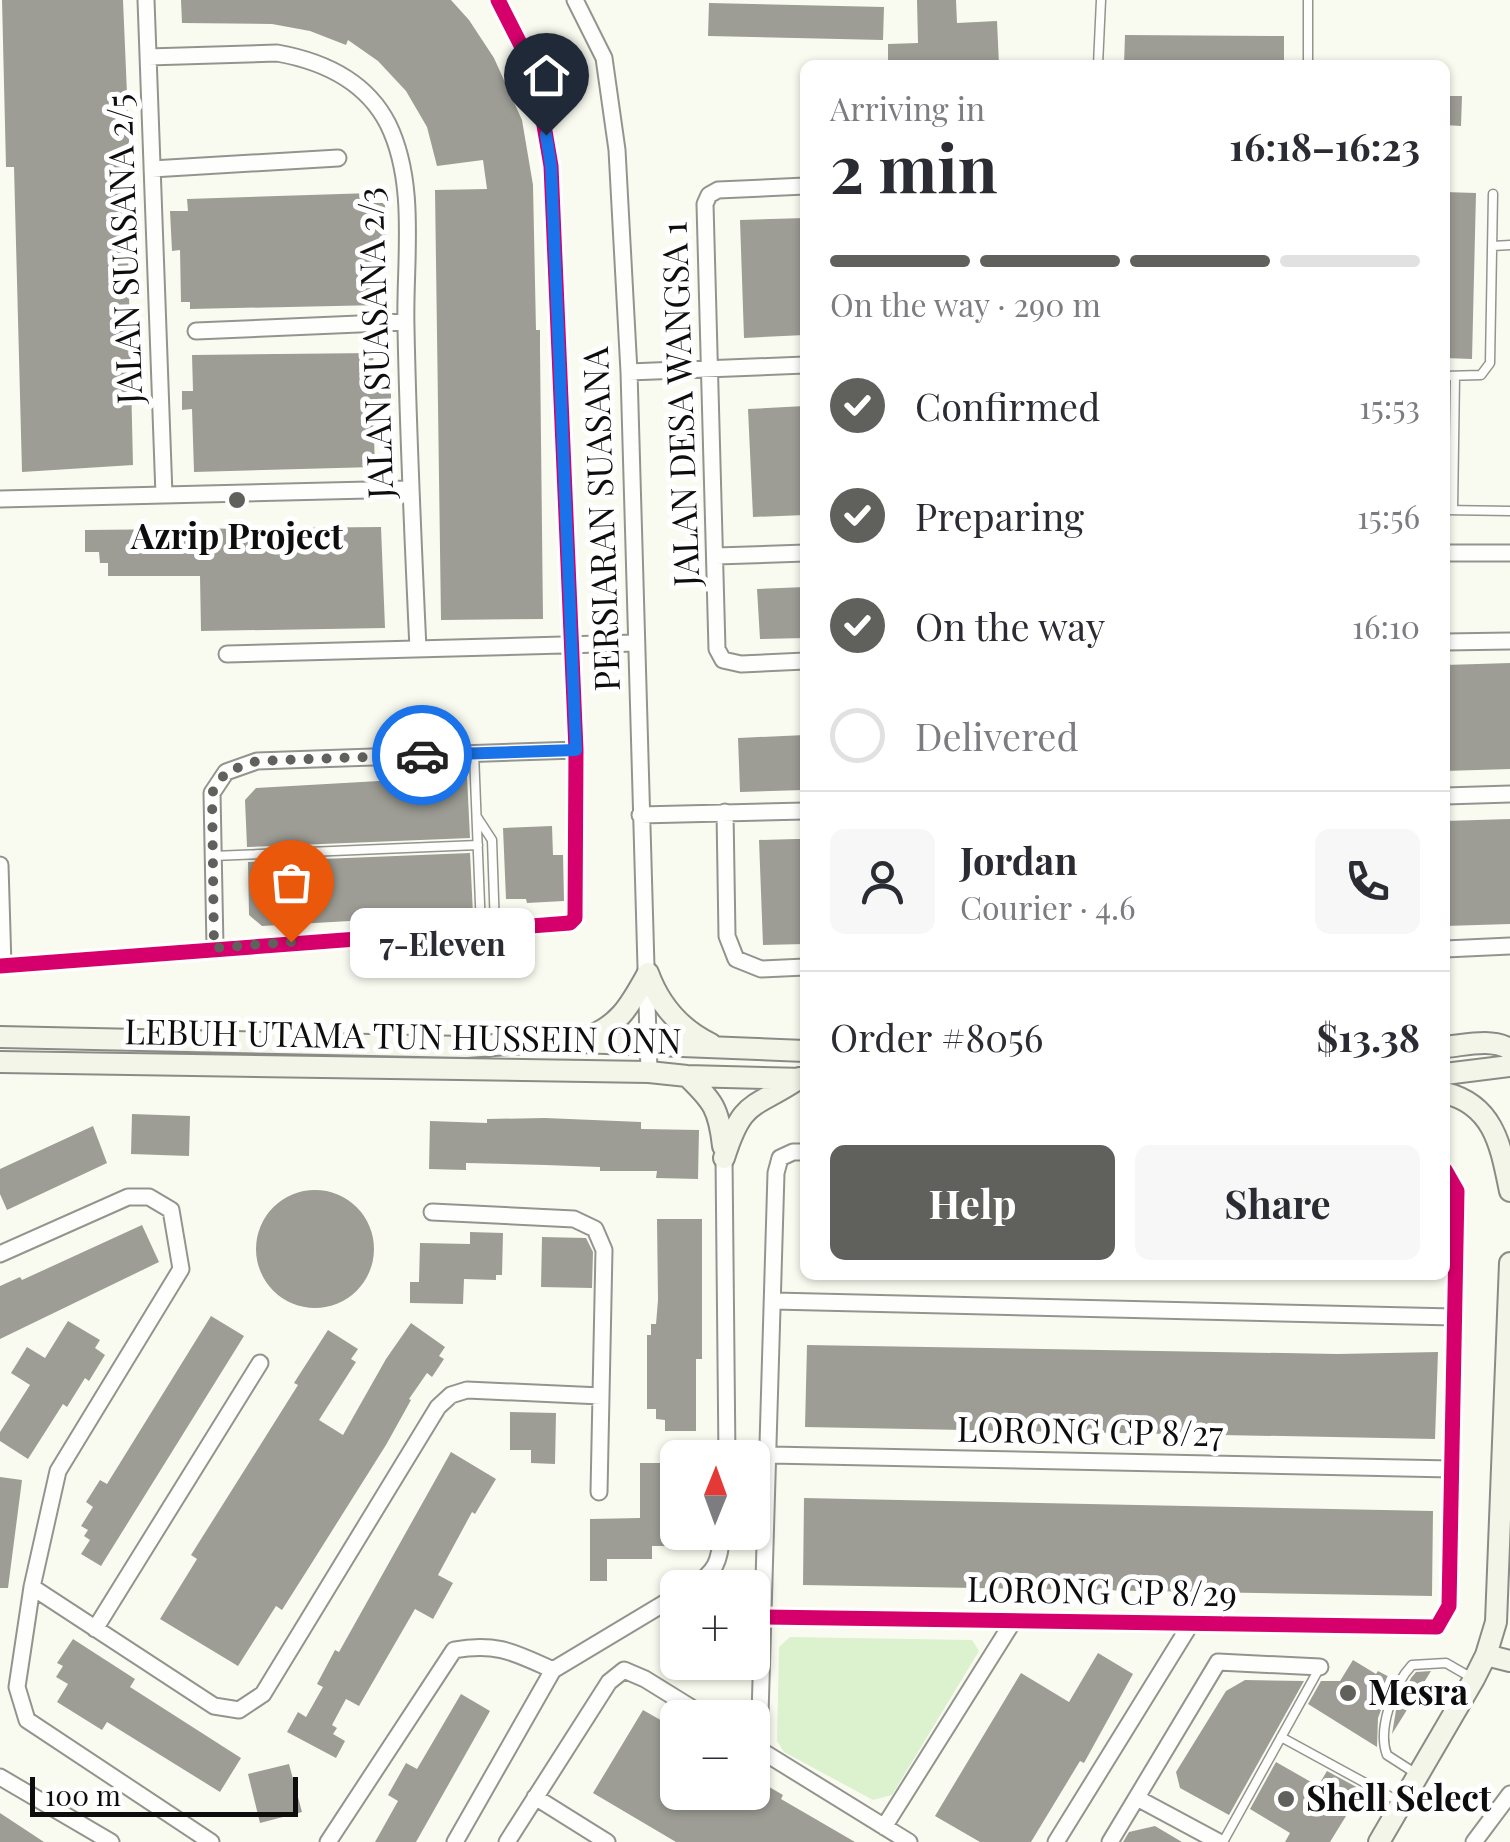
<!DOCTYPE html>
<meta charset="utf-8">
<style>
:root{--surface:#fff;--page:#f7f7f7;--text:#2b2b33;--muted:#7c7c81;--line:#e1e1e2;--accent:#60605c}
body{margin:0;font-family:"Playfair Display",serif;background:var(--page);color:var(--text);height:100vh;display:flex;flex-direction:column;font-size:38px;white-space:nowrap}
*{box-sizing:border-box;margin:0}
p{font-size:32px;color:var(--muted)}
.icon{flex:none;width:55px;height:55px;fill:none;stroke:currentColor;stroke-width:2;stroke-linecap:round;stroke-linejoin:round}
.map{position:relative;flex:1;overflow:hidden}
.sheet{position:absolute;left:800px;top:60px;width:650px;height:1220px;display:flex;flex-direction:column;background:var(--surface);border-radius:15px;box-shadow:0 2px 8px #0004}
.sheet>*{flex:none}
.needle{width:65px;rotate:1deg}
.buttons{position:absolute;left:660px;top:1440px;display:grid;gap:20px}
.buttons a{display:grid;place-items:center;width:110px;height:110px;border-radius:15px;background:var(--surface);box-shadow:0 2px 8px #0004;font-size:50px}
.scale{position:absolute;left:30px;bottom:25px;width:268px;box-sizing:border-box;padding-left:10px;border:5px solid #0d0d0d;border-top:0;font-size:28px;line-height:35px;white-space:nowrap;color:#0d0d0d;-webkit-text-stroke:8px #fff;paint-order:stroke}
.pin{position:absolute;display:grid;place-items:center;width:85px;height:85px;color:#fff;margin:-102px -42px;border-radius:50% 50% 50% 0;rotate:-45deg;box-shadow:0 0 10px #0007}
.pin .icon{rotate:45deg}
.courier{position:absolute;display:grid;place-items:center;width:100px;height:100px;margin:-50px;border:8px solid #1a73e8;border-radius:50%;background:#fff;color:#222;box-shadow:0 2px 12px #0007}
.bubble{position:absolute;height:70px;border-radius:15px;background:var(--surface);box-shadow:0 2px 8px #0004;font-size:32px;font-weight:700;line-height:70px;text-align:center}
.headline em{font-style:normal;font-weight:700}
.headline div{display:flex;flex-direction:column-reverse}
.headline{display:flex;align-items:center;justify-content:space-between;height:170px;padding:0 30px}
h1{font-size:65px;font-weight:700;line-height:75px}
.bar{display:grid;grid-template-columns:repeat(4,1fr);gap:15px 10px;align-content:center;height:120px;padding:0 30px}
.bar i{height:12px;border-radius:8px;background:var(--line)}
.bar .on{background:var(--accent)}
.bar p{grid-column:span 4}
.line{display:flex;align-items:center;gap:25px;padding:0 30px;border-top:2px solid var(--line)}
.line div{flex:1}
.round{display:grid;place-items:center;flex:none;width:105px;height:105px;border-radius:15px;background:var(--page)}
ol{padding:0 30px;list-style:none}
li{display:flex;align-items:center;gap:30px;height:110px}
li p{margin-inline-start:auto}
li .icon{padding:10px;border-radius:50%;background:var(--accent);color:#fff;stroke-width:4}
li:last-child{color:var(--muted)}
li i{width:55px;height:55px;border:5px solid var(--line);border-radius:50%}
.button{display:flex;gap:20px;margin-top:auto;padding:20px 30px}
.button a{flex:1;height:115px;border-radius:15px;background:var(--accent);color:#fff;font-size:40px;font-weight:700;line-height:115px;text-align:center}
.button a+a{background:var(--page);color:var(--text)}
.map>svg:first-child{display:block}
.green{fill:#dcf2cf}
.building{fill:#9d9d96}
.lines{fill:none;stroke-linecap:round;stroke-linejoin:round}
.lane-casing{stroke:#94948f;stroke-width:11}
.street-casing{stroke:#94948f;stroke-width:19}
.secondary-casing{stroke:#8a8b86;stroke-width:24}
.lane{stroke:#fefefd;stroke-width:8}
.street{stroke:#fefefd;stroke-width:15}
.secondary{stroke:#f3f5e8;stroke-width:20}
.cycleway-casing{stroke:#fff;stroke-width:21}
.cycleway{stroke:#d6006c;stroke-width:15}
.done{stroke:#60605c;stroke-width:10;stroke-dasharray:0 18}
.route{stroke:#1a73e8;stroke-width:12}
.poi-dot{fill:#60605c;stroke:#fff;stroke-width:4}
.labels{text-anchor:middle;stroke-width:10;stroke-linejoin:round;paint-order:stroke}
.street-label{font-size:35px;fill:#0d0d0d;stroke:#fff}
.poi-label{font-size:35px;font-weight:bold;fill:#0d0d0d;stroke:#fff;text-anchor:start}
</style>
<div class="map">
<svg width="1510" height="1842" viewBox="0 0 1510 1842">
<rect width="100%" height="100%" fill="#fafbf0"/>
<path class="green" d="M790,1637L972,1640L979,1651L892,1795L873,1800L784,1752L777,1741L779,1647Z"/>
<path class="building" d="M2,0H123L130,164H126L133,465L22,472L14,167H6Z
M181,0H451L469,20L494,58L522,120L533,185L536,330H540V349L543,619L441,620L435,190L487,189L483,160L437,166L427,127L406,91L378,61L348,40L346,45L310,31L272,24L182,23Z
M917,0H956L957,23L997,21L999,65H888V44L918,43Z
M709,3L884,7L883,40L708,36Z
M1125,35L1284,36V65H1124Z
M1445,96H1462L1461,126L1445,125Z
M1445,192L1476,193L1472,359L1445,358Z
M372,193V203H385L386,244H379L381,305L190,309V302H181L180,250L172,251L170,211H188L187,199Z
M805,218V335L744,338L740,220Z
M373,353L374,371H378V379H391V407H373L375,467L194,472L192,409L182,410V391H193L192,355Z
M805,406V515L753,517L748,409Z
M381,527L385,628L201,631L200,576H108V563H100L99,552H85V530Z
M805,587V638L760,639L757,589Z
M1510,663V769L1445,771V665Z
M805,735V790L740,792L738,738Z
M467,776L470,838L247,847L245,800L256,788Z
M1510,819V924L1445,926V821Z
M552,826L553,855H563L564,901L527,903L526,899H506L503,828Z
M795,839H805V944L763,945L759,840Z
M470,853L473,914L262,926L249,915L248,862Z
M132,1114L190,1116L189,1156L131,1154Z
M545,1118L641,1122V1129L699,1130L698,1179L656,1178L657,1171H600V1167L545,1165L466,1163V1170L429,1169L430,1121L487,1123V1119Z
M93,1126L107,1163L7,1210L0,1194V1169Z
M256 1249a59 59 0 1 1 118 0a59 59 0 1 1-118 0Z
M657,1219H702V1359H696V1431H665V1420L656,1419V1409H647V1335H651V1324H656L658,1300Z
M142,1225L159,1262L0,1339V1286L20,1277L22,1280Z
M470,1232L503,1233L502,1275H496V1280L464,1279L463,1304L410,1303V1282H419L420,1243L470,1244Z
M542,1237L586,1238L593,1252L592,1288L541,1287Z
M211,1316L244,1336L101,1566L81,1554L90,1540L84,1536L88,1530L81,1526L93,1507L86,1502L100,1480L107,1484Z
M68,1321L100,1340L95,1348L105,1355L89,1381L85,1378L67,1407L63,1404L28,1459L0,1441V1432L30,1385L11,1373L27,1347L45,1358Z
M411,1323L445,1347L439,1356L444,1359L432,1377L427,1373L409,1399L411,1400L386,1445L308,1569L282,1610L276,1606L238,1666L160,1619L197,1559L191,1555L298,1385L294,1383L328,1330L358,1349L351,1359L356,1362L319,1420L343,1435L386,1359Z
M807,1345L1338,1354L1438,1352L1435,1439L805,1427Z
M510,1412L556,1413L555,1464L531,1463V1450H510Z
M451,1452L496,1479L475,1514L472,1512L438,1575L453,1583L433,1619L415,1609L359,1706L346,1699L332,1725L337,1728L333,1734L345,1741L336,1758L287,1732L298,1712L306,1717L323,1687L317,1684L335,1650L339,1652Z
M640,1463H678V1532H701V1546H652V1559H607V1581H590V1519L640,1518Z
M0,1477L22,1480L8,1588H0Z
M804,1498L1433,1511L1432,1596L803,1585Z
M73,1639L135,1679L130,1687L241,1758L220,1792L107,1722L102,1730L57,1702L68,1684L56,1677L63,1666L57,1663Z
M1098,1653L1133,1674L1084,1763L1080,1761L1031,1842H980L935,1816L1021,1673L1069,1702Z
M1353,1660L1376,1674L1378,1671L1393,1679L1378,1718L1377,1747L1308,1704L1321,1681H1340Z
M1431,1671L1392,1734L1396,1710L1411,1678L1416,1672Z
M1245,1680L1304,1681L1229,1815L1180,1788L1176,1772L1226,1691Z
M461,1694L490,1711L416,1842H375L398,1801L388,1795L406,1763L417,1769Z
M643,1710L678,1730V1792H752V1777L783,1795L781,1799L855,1842H676L593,1793Z
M1276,1762L1318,1786L1327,1771L1362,1790L1330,1842H1285L1290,1833L1250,1809Z
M289,1764L302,1812L260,1823L248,1774Z
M0,1813L44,1842H0Z
M1155,1826L1182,1842H1123L1129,1832Z"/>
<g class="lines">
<g class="lane-casing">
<path id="lane" d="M1098,65L1101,0
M1308,65V0
M1493,246L1510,245
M1445,376L1481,375L1490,363L1493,194
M1445,510L1510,511
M1453,510L1455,376
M474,753L481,929
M477,817L492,840L495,928
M213,856L478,845
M1281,1737L1400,1802
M1415,1773L1387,1755C1377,1729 1394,1684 1412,1665L1446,1663L1472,1678
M1223,1842L1320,1667"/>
</g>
<g class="street-casing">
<path id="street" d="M146,0L164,495
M575,0L604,58L617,150L629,372L649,1072
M148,57L277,53C322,61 366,81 388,124C418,185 404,263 406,328C408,435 413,542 418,649
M152,169L338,158
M805,186L718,190L709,195L705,204L717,649L723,660L741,664L805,661
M196,331L405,322
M629,372L805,365
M0,499L410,489
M1445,553H1510
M716,556L805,553
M1445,642L1510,641
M227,654L636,643
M1445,796L1510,794
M725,812L727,936L736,959L761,969L805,967
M640,815L805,811
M0,865L3,966
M215,947L212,793L226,772L257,761L576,750
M1445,949L1510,946
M0,966L570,923L575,918L576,750L551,166L535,73L498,0
M724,1158L727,1458
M432,1212L574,1219L595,1229L604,1250L599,1492
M0,1254L128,1197H149L171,1210L181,1269L58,1471L32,1587L17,1687L27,1720L211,1842
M774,1301L1454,1317
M728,1458L770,1455L1451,1469
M32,1587L214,1706L239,1710L263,1694L438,1407L451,1395L467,1390L601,1396
M691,1588C716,1572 720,1562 722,1532
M765,1617L1437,1627L1449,1606L1457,1191L1445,1170
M95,1629L260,1363
M752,1745L909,1842
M759,1749L776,1173L780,1158L793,1152H805
M0,1777L111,1842
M535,1797L607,1842
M1137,1798L1219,1842
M884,1827L1014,1620
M328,1842L454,1650C497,1642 515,1653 553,1670
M455,1842L553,1670L678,1595
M507,1842L609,1682L624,1670L645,1679L708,1718
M1056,1842L1190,1625
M1110,1842L1218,1662L1320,1667
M1474,1842L1510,1794"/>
</g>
<g class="secondary-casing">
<path id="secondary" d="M648,973C660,1006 680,1029 711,1044
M0,1037L466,1047L555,1041L805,1051
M581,1039C618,1029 631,1004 648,973
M1445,1047C1467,1045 1490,1038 1510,1049
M0,1062L649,1072L687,1076L805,1079
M1445,1074L1510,1066
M687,1076C713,1101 719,1109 723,1146
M1445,1093C1495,1105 1501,1148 1510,1191
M724,1158C743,1098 752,1110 800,1078
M1486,1655L1510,1661
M1379,1842L1474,1679L1486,1655L1496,1622L1510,1263"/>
</g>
<use href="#lane" class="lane"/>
<use href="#street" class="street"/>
<use href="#secondary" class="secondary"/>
<g class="cycleway-casing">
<path id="cycleway" d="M0,966L570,923L575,918L576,750L551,166L535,73L498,0
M765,1617L1437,1627L1449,1606L1457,1191L1445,1170"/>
</g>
<use href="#cycleway" class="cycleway"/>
</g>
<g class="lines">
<path class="done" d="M291,942L214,948L212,793L226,772L257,761L422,755"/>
<path class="route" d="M422,755L576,750L551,166L546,135"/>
</g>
<g class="poi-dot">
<circle cx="237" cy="500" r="10"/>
<circle cx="1348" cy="1693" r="10"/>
<circle cx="1286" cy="1799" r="10"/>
</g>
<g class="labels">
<g class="street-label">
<text transform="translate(125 249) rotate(-92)" y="12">JALAN SUASANA 2/5</text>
<text transform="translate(376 343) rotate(-92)" y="12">JALAN SUASANA 2/3</text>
<text transform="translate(681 404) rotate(-92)" y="12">JALAN DESA WANGSA 1</text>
<text transform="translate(602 519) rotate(-92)" y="12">PERSIARAN SUASANA</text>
<text transform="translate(403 1037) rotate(1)" y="12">LEBUH UTAMA TUN HUSSEIN ONN</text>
<text transform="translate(1090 1432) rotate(1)" y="12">LORONG CP 8/27</text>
<text transform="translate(1102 1592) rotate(1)" y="12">LORONG CP 8/29</text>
</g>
<g class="poi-label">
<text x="237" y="549" text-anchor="middle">Azrip Project</text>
<text x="1368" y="1705">Mesra</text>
<text x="1306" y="1811">Shell Select</text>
</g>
</g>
</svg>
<div class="buttons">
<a><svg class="needle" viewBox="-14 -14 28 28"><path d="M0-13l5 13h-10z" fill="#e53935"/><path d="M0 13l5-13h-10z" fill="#7c7c81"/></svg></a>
<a>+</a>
<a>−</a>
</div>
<div class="scale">100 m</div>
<div class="pin" style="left:291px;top:942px;background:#ea580c"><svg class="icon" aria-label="bag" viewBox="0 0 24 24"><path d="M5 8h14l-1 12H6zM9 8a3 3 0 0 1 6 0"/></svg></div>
<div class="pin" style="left:546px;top:135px;background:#1f2937"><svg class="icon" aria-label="home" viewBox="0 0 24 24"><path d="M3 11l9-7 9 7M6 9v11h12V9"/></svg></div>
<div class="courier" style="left:422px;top:755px"><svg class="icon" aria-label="car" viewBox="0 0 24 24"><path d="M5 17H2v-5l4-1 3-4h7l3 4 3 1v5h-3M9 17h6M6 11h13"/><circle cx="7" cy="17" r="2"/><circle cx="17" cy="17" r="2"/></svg></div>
<div class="bubble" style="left:350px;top:908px;width:185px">7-Eleven</div>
<section class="sheet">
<div class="headline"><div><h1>2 min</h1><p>Arriving in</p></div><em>16:18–16:23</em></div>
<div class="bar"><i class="on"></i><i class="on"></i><i class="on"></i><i></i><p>On the way · 290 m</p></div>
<ol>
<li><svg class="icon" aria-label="check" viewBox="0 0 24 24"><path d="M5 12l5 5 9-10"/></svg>Confirmed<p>15:53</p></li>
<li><svg class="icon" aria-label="check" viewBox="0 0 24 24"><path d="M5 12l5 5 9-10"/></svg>Preparing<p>15:56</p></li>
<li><svg class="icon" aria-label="check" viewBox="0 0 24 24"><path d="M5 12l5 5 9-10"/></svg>On the way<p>16:10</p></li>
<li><i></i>Delivered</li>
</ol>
<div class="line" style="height:180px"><a class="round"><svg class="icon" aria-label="person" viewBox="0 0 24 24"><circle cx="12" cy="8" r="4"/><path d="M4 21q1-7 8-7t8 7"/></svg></a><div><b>Jordan</b><p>Courier · 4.6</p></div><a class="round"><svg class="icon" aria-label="phone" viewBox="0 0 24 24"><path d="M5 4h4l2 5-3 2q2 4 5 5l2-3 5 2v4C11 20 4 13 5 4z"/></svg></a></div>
<div class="line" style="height:130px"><div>Order #8056</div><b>$13.38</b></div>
<div class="button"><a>Help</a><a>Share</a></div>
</section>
</div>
